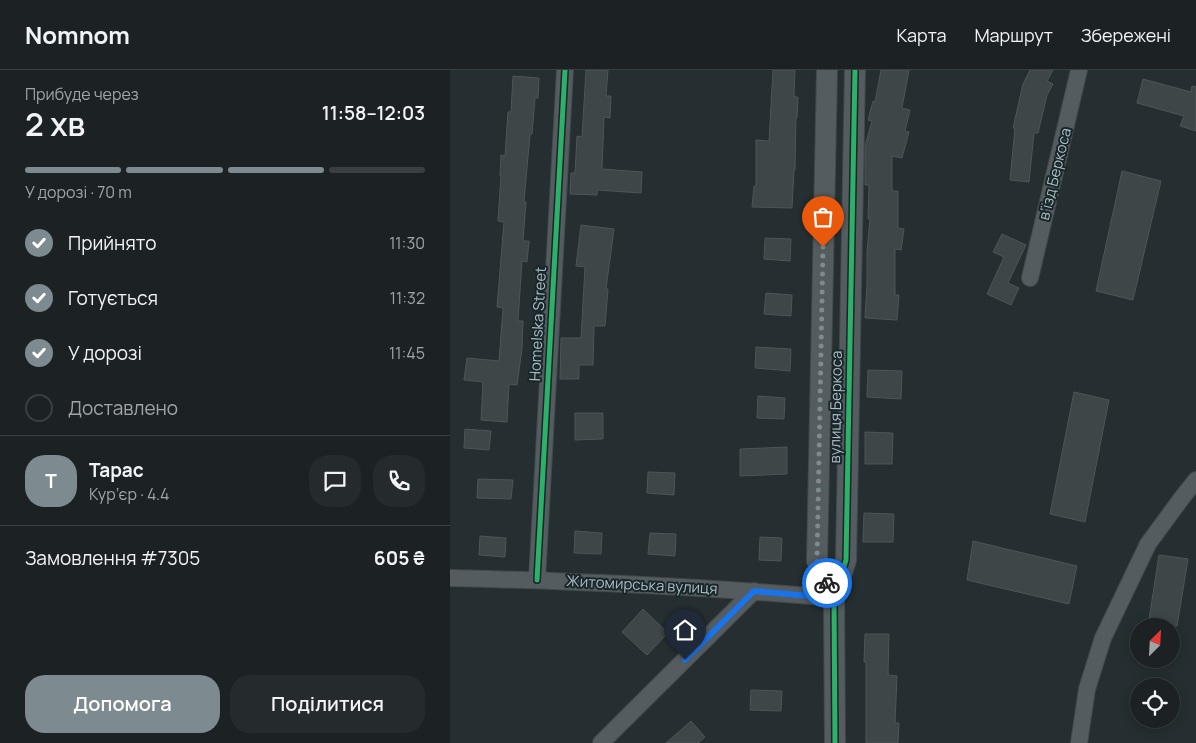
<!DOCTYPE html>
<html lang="uk">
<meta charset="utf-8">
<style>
:root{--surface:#1c2224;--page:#252a2c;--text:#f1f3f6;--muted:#a0a4a6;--line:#3a3f41;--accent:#7d8b90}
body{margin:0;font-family:Manrope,sans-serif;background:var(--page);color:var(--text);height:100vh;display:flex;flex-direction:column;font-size:19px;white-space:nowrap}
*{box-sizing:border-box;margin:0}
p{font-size:16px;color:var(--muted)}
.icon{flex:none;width:28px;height:28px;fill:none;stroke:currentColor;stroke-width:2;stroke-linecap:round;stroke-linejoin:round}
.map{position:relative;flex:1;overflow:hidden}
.side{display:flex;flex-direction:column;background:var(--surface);width:450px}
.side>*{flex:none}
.needle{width:32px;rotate:24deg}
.controls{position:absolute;left:680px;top:548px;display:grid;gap:10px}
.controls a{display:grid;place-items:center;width:50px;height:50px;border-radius:50%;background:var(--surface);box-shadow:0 2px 12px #0003,0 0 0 1px var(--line);font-size:25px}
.pin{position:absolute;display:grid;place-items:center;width:42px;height:42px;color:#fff;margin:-51px -21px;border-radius:50% 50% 50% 0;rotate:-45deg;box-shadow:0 0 5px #0007}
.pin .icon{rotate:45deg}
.courier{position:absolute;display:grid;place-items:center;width:50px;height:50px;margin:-25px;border:4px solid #1a73e8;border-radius:50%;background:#fff;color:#222;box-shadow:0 1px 6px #0007}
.summary em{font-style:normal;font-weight:600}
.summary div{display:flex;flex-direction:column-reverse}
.summary{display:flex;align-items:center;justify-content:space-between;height:85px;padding:0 25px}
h1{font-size:32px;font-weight:600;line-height:38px}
.bar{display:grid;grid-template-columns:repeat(4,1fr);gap:8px 5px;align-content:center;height:60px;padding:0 25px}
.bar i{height:6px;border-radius:4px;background:var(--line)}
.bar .current{background:var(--accent)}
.bar p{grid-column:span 4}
.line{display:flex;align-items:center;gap:12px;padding:0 25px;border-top:1px solid var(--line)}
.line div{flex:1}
.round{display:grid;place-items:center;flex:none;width:52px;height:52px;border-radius:20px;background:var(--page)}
ol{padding:0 25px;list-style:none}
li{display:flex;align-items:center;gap:15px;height:55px}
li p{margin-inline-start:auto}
li .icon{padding:5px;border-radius:50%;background:var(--accent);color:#fff;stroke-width:4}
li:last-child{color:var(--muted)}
li i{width:28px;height:28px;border:2px solid var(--line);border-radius:50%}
.primary-button{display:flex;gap:10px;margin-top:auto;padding:10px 25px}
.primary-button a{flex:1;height:58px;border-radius:20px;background:var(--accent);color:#fff;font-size:20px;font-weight:600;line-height:58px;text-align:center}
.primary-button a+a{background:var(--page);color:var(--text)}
header{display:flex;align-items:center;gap:30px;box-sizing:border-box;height:70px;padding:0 25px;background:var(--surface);border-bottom:1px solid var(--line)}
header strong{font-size:24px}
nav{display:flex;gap:28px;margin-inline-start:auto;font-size:18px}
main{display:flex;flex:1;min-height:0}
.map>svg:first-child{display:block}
.building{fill:#3e4648;stroke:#4c5558}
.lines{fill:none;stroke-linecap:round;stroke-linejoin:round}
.minor-casing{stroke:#42494b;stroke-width:18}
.tertiary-casing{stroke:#42494b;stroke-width:22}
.minor{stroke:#545c5f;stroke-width:16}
.tertiary{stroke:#545c5f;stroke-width:20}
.cycleway-casing{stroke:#19262a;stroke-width:8}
.cycleway{stroke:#2db169;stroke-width:5}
.done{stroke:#7d8b90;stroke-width:5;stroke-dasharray:0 9}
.route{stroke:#1a73e8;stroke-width:6}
.labels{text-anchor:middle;stroke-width:4;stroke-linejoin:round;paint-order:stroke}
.street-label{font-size:15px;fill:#adbdc3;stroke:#19262a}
</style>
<header>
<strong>Nomnom</strong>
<nav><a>Карта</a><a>Маршрут</a><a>Збережені</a></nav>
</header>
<main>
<section class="side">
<div class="summary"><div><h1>2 хв</h1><p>Прибуде через</p></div><em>11:58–12:03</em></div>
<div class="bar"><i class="current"></i><i class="current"></i><i class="current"></i><i></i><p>У дорозі · 70 m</p></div>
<ol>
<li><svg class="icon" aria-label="check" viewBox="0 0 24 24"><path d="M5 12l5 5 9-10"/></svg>Прийнято<p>11:30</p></li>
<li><svg class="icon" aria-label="check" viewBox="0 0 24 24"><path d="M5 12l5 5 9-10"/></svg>Готується<p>11:32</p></li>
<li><svg class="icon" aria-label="check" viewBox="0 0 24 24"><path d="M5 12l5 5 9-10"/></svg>У дорозі<p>11:45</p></li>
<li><i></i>Доставлено</li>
</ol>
<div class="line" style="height:90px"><b class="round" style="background:var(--accent);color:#fff">Т</b><div><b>Тарас</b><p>Кур’єр · 4.4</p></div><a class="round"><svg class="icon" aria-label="chat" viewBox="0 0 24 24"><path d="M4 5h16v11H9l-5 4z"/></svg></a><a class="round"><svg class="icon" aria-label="phone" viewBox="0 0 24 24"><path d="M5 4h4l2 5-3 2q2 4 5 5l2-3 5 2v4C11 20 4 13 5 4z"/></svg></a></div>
<div class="line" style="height:65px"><div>Замовлення #7305</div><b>605 ₴</b></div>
<div class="primary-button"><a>Допомога</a><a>Поділитися</a></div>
</section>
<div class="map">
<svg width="746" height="673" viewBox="0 0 746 673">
<rect width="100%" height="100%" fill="#252e30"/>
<path class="building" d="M136,0H158L156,26H161L160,48L154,47L152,99L192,102L191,123L147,120V125L120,124L121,103H125L127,66L132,67Z
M323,0H345L344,27H348L347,48H346L345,100H344L342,138L302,137L304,116H306V70L319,71Z
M431,0H459L452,38L460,40L455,61L459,62L452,88L442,86V121H448V158L454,159L451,180L445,179V225H449L447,250L415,248L417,214V182L420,149H418L419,115H415V76L422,51L418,50L423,31L425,32Z
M580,0H603L597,11L603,14L597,25L588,63H584L579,112L560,110L565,58H563L573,14Z
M63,6L89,8L88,28H85L82,64H80L74,132H76L73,171H79L77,192L72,191L68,251H73L72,279L67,315L59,314L57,352L31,350L33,312L14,310L17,288L49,291L53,238L47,237L54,152L48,151L51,106H50L51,85L55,86L58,42H61Z
M693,9L741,22L742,16L746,17V61L730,56L734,46L687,33Z
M672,101L711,111L683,230L646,221Z
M131,155L164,159L156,219H158L155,256H144L143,295H129V309H110L111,268H131L135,197L126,196Z
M552,164L576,175L558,213L569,218L561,235L537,224L554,187L543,182Z
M315,168L341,169L340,191L314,189Z
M316,223L342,225L341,246L314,244Z
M306,277L341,279L340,301L305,298Z
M418,300L452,301L451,329L417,327Z
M624,322L659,330L635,452L600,444Z
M308,326L335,328L334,349L307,348Z
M125,343H153V369L125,370Z
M15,359L41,361L39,380L14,378Z
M415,362L443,363L442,394H415Z
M337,377V404L290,406V379Z
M198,402L225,403L224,425L197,423Z
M28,409L63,410L61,429L27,428Z
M414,443L444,444L443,472H413Z
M125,461L152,463L151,484L124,483Z
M200,463L226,464L225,486L198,484Z
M30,466L56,468L55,487L29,485Z
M310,467L332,468L331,491L309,490Z
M523,471L627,496L619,534L517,510Z
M709,485L738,489L727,556H698Z
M193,539L218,563L197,585L172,562Z
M415,564H439L438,605L447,606L445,653H449L448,673H416V592H414Z
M301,620L332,621L331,641L300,640Z
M241,651L255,667L248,673H216Z"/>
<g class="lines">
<g class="minor-casing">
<path id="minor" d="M580,208L629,0
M0,508C128,511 256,517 384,528
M87,510L115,0
M151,673L304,521
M629,673L637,619L653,568L698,474L731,429L746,410"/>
</g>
<g class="tertiary-casing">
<path id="tertiary" d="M377,0L367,491L384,528
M385,673L384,528L396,490L405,0"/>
</g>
<use href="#minor" class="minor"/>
<use href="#tertiary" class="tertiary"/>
<g class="cycleway-casing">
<path id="cycleway" d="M87,510L115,0
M385,673L384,528L396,490L405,0"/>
</g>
<use href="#cycleway" class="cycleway"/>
</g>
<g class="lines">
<path class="done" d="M373,177L367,491L377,513"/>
<path class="route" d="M235,590L304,521L384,528L377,513"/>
</g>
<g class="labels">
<g class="street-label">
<text transform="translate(605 104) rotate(-76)" y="5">в’їзд Беркоса</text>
<text transform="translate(88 254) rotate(-87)" y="5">Homelska Street</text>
<text transform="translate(386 337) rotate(-89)" y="5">вулиця Беркоса</text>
<text transform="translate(192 515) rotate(3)" y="5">Житомирська вулиця</text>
</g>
</g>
</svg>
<div class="controls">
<a><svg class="needle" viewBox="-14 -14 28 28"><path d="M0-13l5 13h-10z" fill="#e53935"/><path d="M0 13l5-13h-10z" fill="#a0a4a6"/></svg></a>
<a><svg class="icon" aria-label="locate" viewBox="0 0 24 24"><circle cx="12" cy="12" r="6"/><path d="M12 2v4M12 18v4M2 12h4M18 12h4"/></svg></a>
</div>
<div class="pin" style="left:373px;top:177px;background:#ea580c"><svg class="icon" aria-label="bag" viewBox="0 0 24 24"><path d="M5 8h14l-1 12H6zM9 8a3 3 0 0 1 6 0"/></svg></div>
<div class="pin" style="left:235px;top:590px;background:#1f2937"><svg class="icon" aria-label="home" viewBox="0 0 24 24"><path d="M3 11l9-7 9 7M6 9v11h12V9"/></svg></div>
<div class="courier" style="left:377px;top:513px"><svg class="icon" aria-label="bike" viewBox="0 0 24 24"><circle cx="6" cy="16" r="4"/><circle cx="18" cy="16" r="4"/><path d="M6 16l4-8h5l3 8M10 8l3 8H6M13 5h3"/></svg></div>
</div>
</main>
